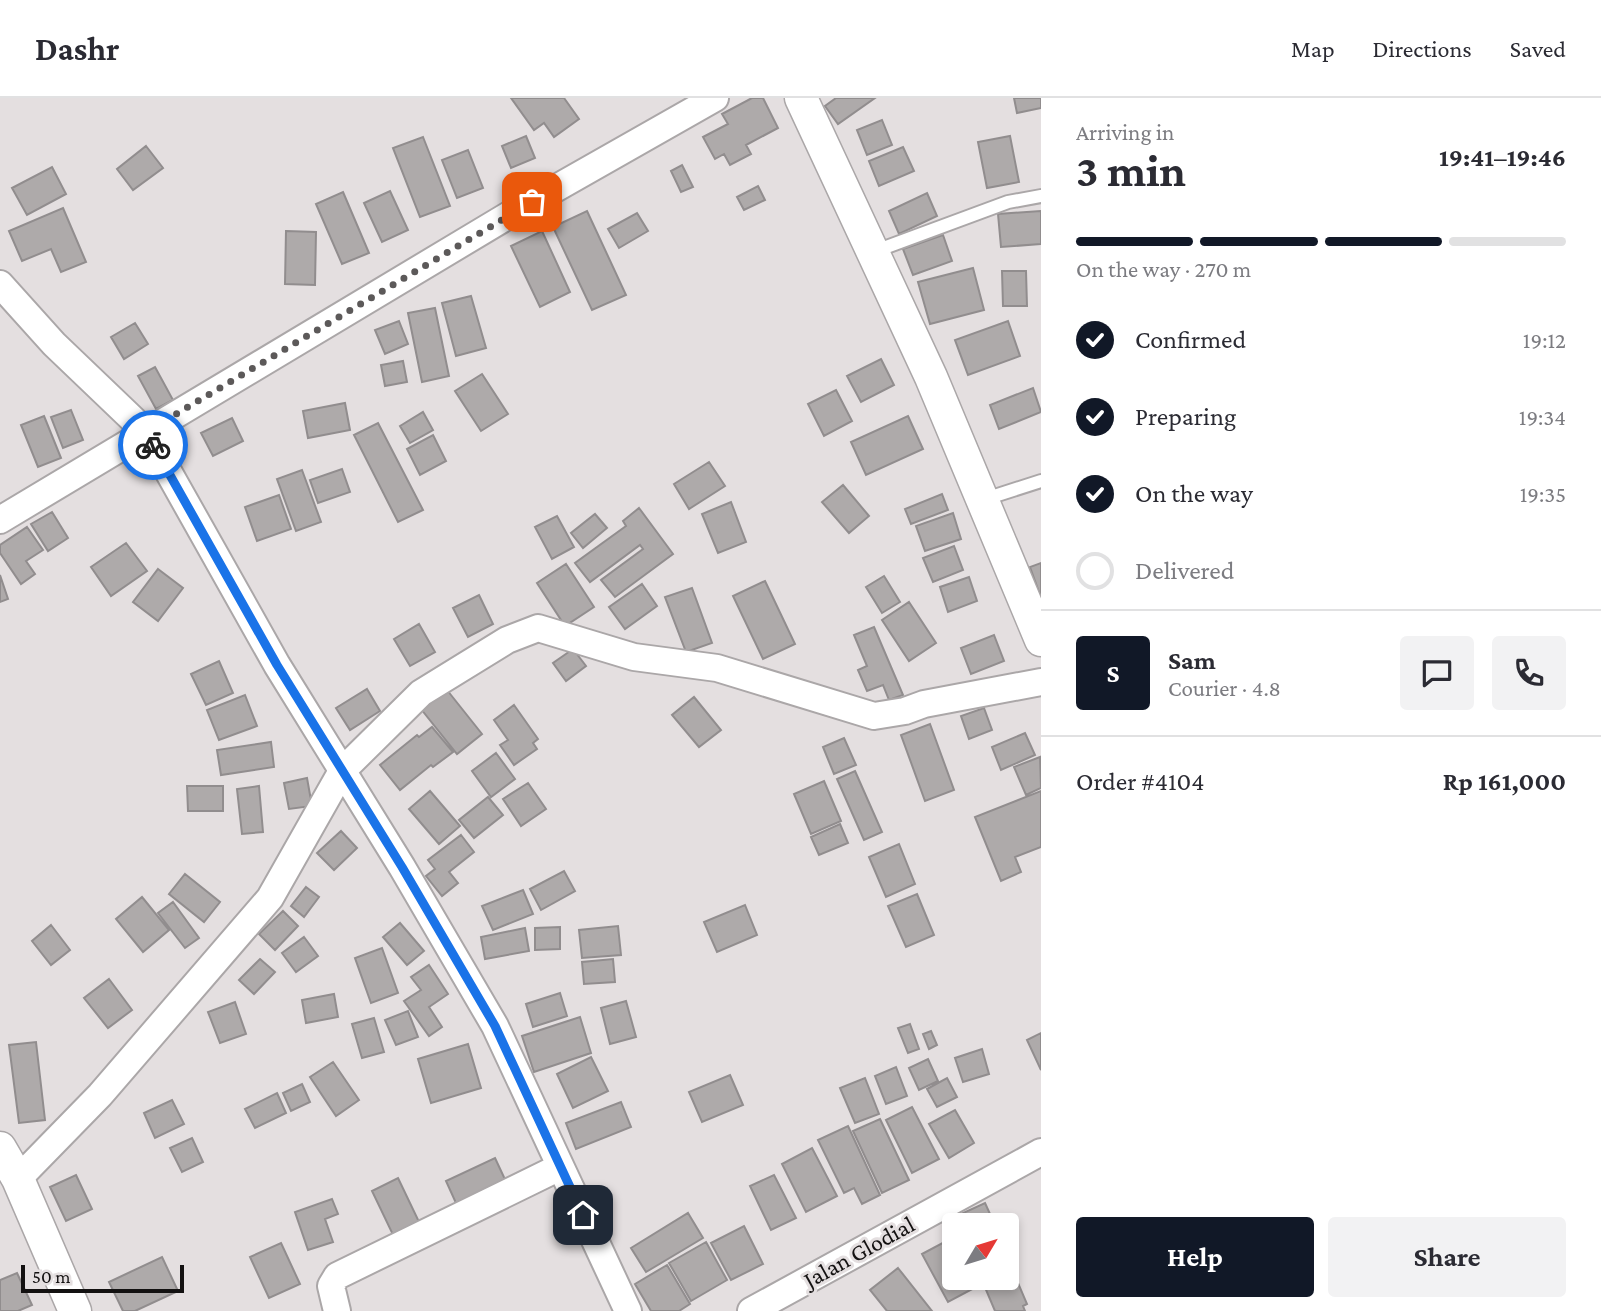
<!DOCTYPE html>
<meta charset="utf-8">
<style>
:root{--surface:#fff;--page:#f2f2f3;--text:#2b2b33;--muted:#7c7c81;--line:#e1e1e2;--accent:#111827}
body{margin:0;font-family:"Crimson Pro",serif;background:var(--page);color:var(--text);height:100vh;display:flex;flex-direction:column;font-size:26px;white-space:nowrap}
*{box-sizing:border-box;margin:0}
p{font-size:23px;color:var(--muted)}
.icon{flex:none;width:38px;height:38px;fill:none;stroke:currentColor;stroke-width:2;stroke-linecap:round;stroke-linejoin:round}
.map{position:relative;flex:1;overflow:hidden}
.details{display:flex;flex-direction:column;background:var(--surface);width:560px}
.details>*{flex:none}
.needle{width:46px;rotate:52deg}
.controls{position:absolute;left:942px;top:1115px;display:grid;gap:14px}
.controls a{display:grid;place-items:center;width:77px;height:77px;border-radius:7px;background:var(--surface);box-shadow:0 4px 10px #0003;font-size:35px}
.scale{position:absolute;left:21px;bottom:18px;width:163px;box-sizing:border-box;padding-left:7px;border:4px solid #131111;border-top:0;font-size:19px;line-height:24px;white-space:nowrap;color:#131111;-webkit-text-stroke:5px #e4dfe0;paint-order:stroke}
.pin{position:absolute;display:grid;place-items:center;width:60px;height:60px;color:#fff;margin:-30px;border-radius:14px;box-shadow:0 4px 10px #0006}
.courier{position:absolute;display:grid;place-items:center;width:70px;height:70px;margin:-35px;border:5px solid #1a73e8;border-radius:50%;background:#fff;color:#222;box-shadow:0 2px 9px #0007}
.head em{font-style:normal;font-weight:700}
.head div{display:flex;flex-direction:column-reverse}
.head{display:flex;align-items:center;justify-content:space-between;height:119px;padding:0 35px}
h1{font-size:46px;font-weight:700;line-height:52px}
.bar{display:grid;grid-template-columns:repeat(4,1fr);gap:10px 7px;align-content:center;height:84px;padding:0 35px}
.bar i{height:9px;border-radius:5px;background:var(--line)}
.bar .selected{background:var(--accent)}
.bar p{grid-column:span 4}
.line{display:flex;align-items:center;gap:18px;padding:0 35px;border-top:2px solid var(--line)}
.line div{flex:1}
.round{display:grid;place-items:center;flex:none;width:74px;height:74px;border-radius:7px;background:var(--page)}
ol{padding:0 35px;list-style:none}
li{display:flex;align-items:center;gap:21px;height:77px}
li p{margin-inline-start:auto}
li .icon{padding:7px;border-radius:50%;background:var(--accent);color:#fff;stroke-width:4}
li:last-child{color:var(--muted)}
li i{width:38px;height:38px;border:4px solid var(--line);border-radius:50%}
.cta{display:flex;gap:14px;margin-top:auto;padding:14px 35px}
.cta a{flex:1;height:80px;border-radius:7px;background:var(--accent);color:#fff;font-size:28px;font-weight:700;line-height:80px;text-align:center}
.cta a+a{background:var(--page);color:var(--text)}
header{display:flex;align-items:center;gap:42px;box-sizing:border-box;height:98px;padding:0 35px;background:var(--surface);border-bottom:2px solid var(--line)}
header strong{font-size:33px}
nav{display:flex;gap:38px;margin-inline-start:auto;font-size:24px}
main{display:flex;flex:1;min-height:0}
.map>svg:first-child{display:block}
.building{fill:#aeaaaa;stroke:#918d8e;stroke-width:2}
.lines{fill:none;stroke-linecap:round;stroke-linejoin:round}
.service-casing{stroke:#aba7a8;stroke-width:16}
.minor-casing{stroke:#aba7a8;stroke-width:30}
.tertiary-casing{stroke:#aba7a8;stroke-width:35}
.service{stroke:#fff;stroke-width:12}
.minor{stroke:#fff;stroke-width:26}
.tertiary{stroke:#fff;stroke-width:32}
.done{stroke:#5c5959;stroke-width:7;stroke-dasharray:0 12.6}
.route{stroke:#1a73e8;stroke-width:9}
.labels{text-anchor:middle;stroke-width:6;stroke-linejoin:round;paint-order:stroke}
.street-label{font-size:24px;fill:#131111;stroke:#e4dfe0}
</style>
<header>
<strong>Dashr</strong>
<nav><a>Map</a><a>Directions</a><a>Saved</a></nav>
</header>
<main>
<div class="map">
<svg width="1041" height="1213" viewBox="0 0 1041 1213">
<rect width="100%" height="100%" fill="#e4dfe0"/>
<path class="building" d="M511,0H564L579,21L554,39L544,25L534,32Z
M752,0H763L778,30L746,47L751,56L730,67L724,56L715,61L703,39L728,26L722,16Z
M836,0H875L838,26L825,8Z
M1014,0H1041V10L1017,15Z
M882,22L892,47L867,57L857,32Z
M526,38L535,60L511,70L502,48Z
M1010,38L1019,84L987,90L978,44Z
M423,39L450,108L420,119L393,50Z
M146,48L163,70L133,92L117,71Z
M903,49L914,73L879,88L869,63Z
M468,52L483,90L457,100L442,62Z
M682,67L693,89L681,94L671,73Z
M52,69L66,96L27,117L12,90Z
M758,88L765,102L744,112L737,99Z
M390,93L408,132L382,144L364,105Z
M343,94L369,155L342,166L316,106Z
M927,95L937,118L899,136L889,113Z
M63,110L86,164L61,174L51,151L22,163L9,133Z
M587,113L626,197L592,212L553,129Z
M1041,113V146L1001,149L998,116Z
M637,115L648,133L619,150L608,131Z
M286,133L316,134L315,187L285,186Z
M542,133L570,194L540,209L511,148Z
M943,137L952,163L913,177L903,151Z
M973,170L984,212L930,226L918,184Z
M1002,173H1026L1027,208H1003Z
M471,198L486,250L456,258L442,205Z
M435,210L449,278L422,284L408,215Z
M399,223L408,246L385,256L375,232Z
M1008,223L1020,258L968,277L955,242Z
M135,225L148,246L124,261L111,239Z
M881,261L894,287L861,304L847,278Z
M403,263L407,284L385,288L381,267Z
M155,269L173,302L156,311L138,278Z
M482,276L508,316L481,333L455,293Z
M1033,290L1041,314L999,331L990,307Z
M836,292L852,323L824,338L808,306Z
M345,305L350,332L308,340L303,313Z
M71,312L83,342L63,350L51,319Z
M423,314L433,332L410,345L400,328Z
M44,318L61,360L38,369L21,327Z
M908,318L923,351L866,377L851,344Z
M232,320L243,343L213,358L201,335Z
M378,325L423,412L398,424L354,337Z
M433,337L446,363L420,377L407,351Z
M709,364L725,388L689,411L674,386Z
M342,371L350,394L318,405L310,382Z
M302,372L321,424L296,433L277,381Z
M843,387L869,418L849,435L822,404Z
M942,396L948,412L911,426L905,411Z
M279,397L291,431L257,443L245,409Z
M731,404L746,444L718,455L702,416Z
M639,410L673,456L615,499L601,482L643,451L640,447L590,484L575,465L626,428L623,423Z
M52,414L68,440L48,453L31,426Z
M953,415L961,441L925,453L916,428Z
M595,416L607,430L583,450L571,435Z
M557,418L574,449L552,461L535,429Z
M27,429L43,452L26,463L35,476L21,486L0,455V447Z
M126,445L147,473L111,498L91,469Z
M954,448L963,472L933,484L923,460Z
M1041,465V497H1040L1030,469Z
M566,466L594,509L565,528L537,485Z
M158,471L183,490L158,523L133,504Z
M0,477L8,501L0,504Z
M884,478L900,504L882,515L866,489Z
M969,479L977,503L948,514L940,489Z
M765,483L795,546L763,561L733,498Z
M642,486L657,508L625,531L609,509Z
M692,490L712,545L686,554L665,499Z
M479,497L493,526L468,539L453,510Z
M909,504L936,545L909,563L882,522Z
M419,526L435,554L410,568L394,541Z
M874,529L903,597L889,602L883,587L867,593L858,572L867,568L854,537Z
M994,537L1004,563L971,576L961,550Z
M573,551L586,568L566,583L553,565Z
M219,563L233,595L206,607L191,576Z
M367,591L380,613L350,632L336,610Z
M447,592L482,636L457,656L421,611Z
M245,597L257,628L219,642L207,612Z
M694,599L721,632L699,649L672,617Z
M514,607L538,641L533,645L537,651L514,667L500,647L508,642L494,622Z
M984,610L992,632L969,641L961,618Z
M930,626L954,692L925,703L901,637Z
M432,629L453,654L433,669L431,667L400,692L380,667L417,637L419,639Z
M1025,635L1035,657L1001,672L992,649Z
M844,640L856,667L834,676L823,649Z
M271,644L274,669L221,677L217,652Z
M496,655L515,681L491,699L472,673Z
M1040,659L1041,690L1026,697L1014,669Z
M855,673L882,734L864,742L837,681Z
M307,680L312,708L289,711L284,685Z
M824,683L841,723L811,736L794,696Z
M528,685L546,711L521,728L503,701Z
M187,688H223V713H188Z
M259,688L263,734L242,736L237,691Z
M430,693L460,728L439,746L409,711Z
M1041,693V749L1015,759L1021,774L1001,783L975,719Z
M488,699L503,717L474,740L459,722Z
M840,726L848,745L819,757L811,739Z
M341,733L357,750L334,772L317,755Z
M461,737L474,754L449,774L458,785L442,798L426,778L435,771L428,762Z
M899,746L915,786L886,799L869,759Z
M564,773L575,793L541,812L530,791Z
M185,776L220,804L204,824L169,796Z
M306,789L319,799L304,819L291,808Z
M523,792L533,816L493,832L482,808Z
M917,796L934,837L906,849L888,808Z
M142,799L169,832L143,854L116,821Z
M173,804L199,840L185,850L158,815Z
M745,807L757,837L717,854L704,824Z
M283,813L298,828L275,852L259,836Z
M400,825L424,853L407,867L383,839Z
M51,827L70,852L51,867L32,843Z
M618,828L621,857L582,860L579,832Z
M560,829V851L535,852V830Z
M525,830L529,853L485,861L481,839Z
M304,839L318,858L296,874L282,855Z
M382,850L398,895L371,905L355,860Z
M260,861L275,874L254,896L239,882Z
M613,861L615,884L584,886L582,864Z
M429,867L448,896L429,909L442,929L429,938L404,903L421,892L411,879Z
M109,881L132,912L108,930L84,900Z
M560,895L567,918L533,929L526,906Z
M334,896L338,919L306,925L302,902Z
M626,903L636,939L610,946L601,910Z
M235,904L246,936L220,945L208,914Z
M408,913L418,939L396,947L385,922Z
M580,919L591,955L534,974L522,938Z
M374,920L384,954L362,960L352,926Z
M910,926L919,951L908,955L898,930Z
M931,933L937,947L929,951L923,936Z
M1041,935V972L1027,942Z
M36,944L45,1022L19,1025L9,947Z
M468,946L481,990L431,1005L418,961Z
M982,951L989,976L963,984L955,960Z
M591,959L608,993L573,1010L557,976Z
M928,961L938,983L919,992L909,970Z
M333,964L359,1002L336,1018L310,979Z
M896,969L907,998L886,1006L875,978Z
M730,977L743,1007L702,1024L689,994Z
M865,980L879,1016L855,1025L840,990Z
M947,980L957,999L937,1009L927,991Z
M302,986L310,1004L291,1013L283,995Z
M277,995L286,1015L255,1030L245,1011Z
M172,1002L184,1026L155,1040L144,1015Z
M621,1004L631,1029L576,1051L566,1025Z
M912,1009L939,1061L912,1075L886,1022Z
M955,1012L974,1045L949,1060L929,1026Z
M880,1021L909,1082L882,1095L853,1033Z
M848,1028L880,1097L862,1106L854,1090L844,1095L818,1042Z
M192,1040L203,1064L182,1074L170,1050Z
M812,1050L837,1098L806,1114L782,1066Z
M495,1060L509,1090L460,1114L446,1083Z
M76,1077L92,1111L66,1123L50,1089Z
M774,1077L796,1120L771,1132L750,1088Z
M398,1080L421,1128L395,1141L372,1093Z
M332,1101L338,1116L325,1121L333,1144L308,1152L295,1114Z
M985,1105L995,1127H954V1129L950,1121Z
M688,1115L703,1140L646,1174L631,1150Z
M744,1128L763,1166L731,1182L711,1145Z
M950,1141L954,1148V1180H971L976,1189L948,1204L922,1156Z
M706,1144L727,1182L691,1203L669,1165Z
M281,1145L300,1186L269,1200L250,1159Z
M162,1159L178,1193L135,1213H123L109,1184Z
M1009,1164L1027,1206L1023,1208L1025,1213H995L981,1180H1006V1165Z
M667,1167L690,1206L679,1213H651L635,1186Z
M898,1170L932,1213H887L870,1192Z
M17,1175L32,1207L18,1213H0V1182Z"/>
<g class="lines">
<g class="service-casing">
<path id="service" d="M873,154L1008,104L1041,98
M982,402L1041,383"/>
</g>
<g class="minor-casing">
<path id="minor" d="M0,186L54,246L146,334L277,567L402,769L495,928L628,1213
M0,422L509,117L715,0
M18,1081L100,997L270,800L342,673L421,595L507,542L538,530L634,559L717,570L874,618L905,613L924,606L1041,584
M337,1213L331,1188L337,1178L560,1069
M751,1213L1041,1054"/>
</g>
<g class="tertiary-casing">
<path id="tertiary" d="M801,0L931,279L1041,542
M0,1050L18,1081L75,1213"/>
</g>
<use href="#service" class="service"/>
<use href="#minor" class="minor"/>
<use href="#tertiary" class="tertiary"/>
</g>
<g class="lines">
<path class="done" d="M153,347L146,334L532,104"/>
<path class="route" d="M153,347L277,567L402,769L495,928L583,1117"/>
</g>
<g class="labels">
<g class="street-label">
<text transform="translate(859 1154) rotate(-29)" y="8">Jalan Glodial</text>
</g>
</g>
</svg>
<div class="controls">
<a><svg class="needle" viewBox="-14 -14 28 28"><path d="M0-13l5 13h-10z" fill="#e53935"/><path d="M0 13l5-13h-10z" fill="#7c7c81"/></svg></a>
</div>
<div class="scale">50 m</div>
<div class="pin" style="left:532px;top:104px;background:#ea580c"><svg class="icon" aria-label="bag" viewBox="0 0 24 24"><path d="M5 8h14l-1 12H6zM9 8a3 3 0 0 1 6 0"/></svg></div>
<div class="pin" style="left:583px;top:1117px;background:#1f2937"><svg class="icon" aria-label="home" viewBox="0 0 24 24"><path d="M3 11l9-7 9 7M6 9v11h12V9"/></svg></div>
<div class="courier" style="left:153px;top:347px"><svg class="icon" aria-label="bike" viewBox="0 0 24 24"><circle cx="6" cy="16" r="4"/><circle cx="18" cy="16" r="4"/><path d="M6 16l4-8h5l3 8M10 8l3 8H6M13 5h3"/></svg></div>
</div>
<section class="details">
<div class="head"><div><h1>3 min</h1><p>Arriving in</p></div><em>19:41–19:46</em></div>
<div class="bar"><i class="selected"></i><i class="selected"></i><i class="selected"></i><i></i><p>On the way · 270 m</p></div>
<ol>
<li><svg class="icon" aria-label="check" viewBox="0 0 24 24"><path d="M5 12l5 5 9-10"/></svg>Confirmed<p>19:12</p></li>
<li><svg class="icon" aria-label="check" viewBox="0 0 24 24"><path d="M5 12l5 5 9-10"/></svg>Preparing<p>19:34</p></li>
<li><svg class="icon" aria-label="check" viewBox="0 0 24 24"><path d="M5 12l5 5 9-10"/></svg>On the way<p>19:35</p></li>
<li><i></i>Delivered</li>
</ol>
<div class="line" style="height:126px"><b class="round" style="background:var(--accent);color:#fff">S</b><div><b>Sam</b><p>Courier · 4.8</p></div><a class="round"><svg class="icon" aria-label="chat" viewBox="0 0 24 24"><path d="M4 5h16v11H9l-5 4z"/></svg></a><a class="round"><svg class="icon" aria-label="phone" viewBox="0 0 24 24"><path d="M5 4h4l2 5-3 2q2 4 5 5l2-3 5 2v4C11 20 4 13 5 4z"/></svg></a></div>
<div class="line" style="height:91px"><div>Order #4104</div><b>Rp 161,000</b></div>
<div class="cta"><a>Help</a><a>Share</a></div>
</section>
</main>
